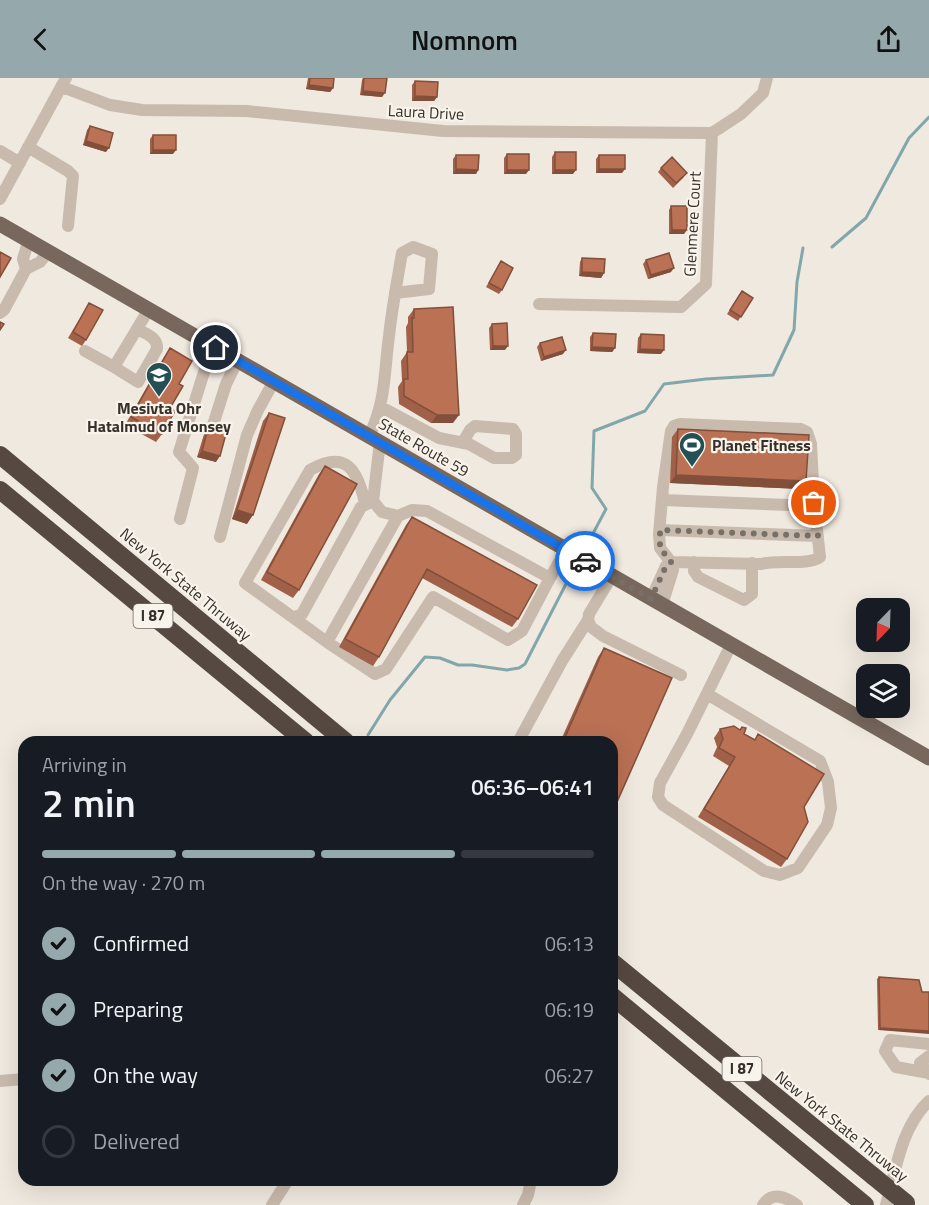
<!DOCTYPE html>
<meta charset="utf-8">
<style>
:root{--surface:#171b24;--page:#242831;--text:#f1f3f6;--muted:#9ea1a6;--line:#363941;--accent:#95a9ad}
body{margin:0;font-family:"Titillium Web",sans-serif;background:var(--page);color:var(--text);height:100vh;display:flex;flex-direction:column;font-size:22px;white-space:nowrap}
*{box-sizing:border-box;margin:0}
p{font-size:20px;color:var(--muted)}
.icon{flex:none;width:33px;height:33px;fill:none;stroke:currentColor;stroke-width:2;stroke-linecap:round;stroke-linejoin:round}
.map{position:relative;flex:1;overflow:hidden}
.details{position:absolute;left:18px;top:658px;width:600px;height:450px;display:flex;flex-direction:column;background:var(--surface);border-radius:18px;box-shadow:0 6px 24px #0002}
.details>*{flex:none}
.needle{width:39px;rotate:203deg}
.fabs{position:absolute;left:856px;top:520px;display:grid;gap:12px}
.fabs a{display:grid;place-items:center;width:54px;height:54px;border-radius:12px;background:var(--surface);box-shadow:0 6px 24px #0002;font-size:30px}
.pin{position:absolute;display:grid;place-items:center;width:51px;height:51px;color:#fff;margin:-26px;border:3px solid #fff;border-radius:50%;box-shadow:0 2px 6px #0007}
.courier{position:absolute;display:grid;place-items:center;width:60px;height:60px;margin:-30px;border:4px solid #1a73e8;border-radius:50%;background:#fff;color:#222;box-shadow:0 2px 8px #0007}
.overview em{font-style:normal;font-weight:600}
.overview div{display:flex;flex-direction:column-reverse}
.overview{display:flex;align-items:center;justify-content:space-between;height:102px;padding:0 24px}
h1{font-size:39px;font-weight:600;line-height:45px}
.bar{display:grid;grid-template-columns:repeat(4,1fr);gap:9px 6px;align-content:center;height:72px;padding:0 24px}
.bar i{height:8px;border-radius:4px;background:var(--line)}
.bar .on{background:var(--accent)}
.bar p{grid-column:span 4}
ol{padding:0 24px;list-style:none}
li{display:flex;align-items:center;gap:18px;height:66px}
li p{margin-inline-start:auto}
li .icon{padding:6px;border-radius:50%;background:var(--accent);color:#111;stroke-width:4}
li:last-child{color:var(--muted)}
li i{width:33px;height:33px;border:3px solid var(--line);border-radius:50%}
header{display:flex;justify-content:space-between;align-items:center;height:78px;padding:0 24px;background:var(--accent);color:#111;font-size:27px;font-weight:600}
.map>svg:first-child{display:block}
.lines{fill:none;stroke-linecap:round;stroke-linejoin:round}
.stream{stroke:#81a7ab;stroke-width:3}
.minor{stroke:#c8baac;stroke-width:12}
.major{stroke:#77675d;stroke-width:15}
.highway{stroke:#564942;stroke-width:18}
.highway-bridge{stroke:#564942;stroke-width:18}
.wall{fill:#a06148}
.shaded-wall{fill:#824f3b}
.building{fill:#ba7154;stroke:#824f3b;stroke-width:1.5}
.done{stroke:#777069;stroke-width:6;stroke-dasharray:0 10.8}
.route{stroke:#1a73e8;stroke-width:8}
.labels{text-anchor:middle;stroke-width:4.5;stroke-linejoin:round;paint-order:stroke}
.shield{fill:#f8f3eb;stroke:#706a64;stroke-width:1.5}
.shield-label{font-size:15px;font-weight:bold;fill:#362f2a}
.street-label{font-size:16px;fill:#362f2a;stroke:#f8f3eb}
.poi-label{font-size:16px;font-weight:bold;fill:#362f2a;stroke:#f8f3eb}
</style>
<header><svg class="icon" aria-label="back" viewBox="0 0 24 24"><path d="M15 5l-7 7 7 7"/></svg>Nomnom<svg class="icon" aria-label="share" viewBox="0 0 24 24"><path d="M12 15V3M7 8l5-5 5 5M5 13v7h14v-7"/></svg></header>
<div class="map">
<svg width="929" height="1127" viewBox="0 0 929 1127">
<rect width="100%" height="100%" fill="#f0e9df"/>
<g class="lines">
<path class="stream" d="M832,169L866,140L909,60L929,39
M588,465L606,431L592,410L594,353L645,333L664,306L706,301L773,297L794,252L797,204L803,170
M368,657L390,622L425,579L440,580L458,587H472L507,592L519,590L525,586L569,500"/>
<path class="minor" d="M62,9L110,27L142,32L247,33L443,53L712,55L741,36L763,15L767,0
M28,69L68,93L73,98L68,148
M0,73L20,85
M0,121L66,0
M26,191L23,181L29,161
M539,226L681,229L706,206L712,55
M0,235L4,232L26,191L40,184L49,173
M85,273L114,289L149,231
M114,289L138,304L157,271C158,259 146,256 137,251
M381,329L439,360L469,366L494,380H512L516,377V356L513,351L475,348L470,352L463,364
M680,346L801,351L807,354L811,366L814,425L820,479C807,488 778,481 761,486L671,484L660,470L659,456L663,409L671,353L674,348Z
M213,347L226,306L238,282
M369,358C386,324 384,295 389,258C392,231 397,203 402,175L413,169L432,176L429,211L395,215
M662,422L814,428
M373,423L380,364
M180,441L193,390L179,374L204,294L216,270
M660,452L818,458
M220,459L247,357L258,332L274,303
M694,484V493L698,499L744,522L752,516V485
M612,498L589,536L588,542L591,549L603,558L681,597
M550,500L522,553L508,562L433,519L386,591L375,596L327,564L245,505L310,392C343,373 356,388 364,421L373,423L382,434L398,438L412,432L427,433L550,500L566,472
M651,521L666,488L671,484L673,492L662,527
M295,539L302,536L361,429L373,423
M327,564L398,438
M707,616L820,683L828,704L831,730L827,747L798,790L780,797L764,793L663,727L658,719L660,705L687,656L731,567
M518,664L562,583L588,542
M929,978L920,985L929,996
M929,995L896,989L885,973L890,962L929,966
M0,1003L24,1001
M272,1127L288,1102
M523,1127L528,1117L531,1102
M763,1127C772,1113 786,1119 797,1127
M886,1127C896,1092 901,1049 929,1023"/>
<path class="major" d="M0,146L929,680"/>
<path class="highway" d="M0,377L346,664
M0,412L306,664
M612,884L873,1098
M612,918L865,1127"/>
<path class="highway-bridge" d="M873,1098L906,1125"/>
</g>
<path class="wall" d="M308,0H334L333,10L330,14L306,11Z
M363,0H383L382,19L360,17L362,2Z
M415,3L437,19L434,23H412V7Z
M90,48L106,74L83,67L87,52Z
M153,57L173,76H150V61Z
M555,74L573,96H552V79Z
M507,76L526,96H504V80Z
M456,77L478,92L476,96H453V81Z
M599,77L622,95H596V81Z
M661,90L684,99L673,110L658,94Z
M671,128L684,156H669V132Z
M582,180L604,195L601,200L579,198L580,184Z
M646,182L671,194L648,201L643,186Z
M501,183L502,212L499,216L486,209Z
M742,213L753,220L738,243L727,236Z
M89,225L86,262L82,268L68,260Z
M414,231L453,345H431L399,326L398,309L402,303L401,283L407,274L406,249L408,245V239Z
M492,246L505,272H490L489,250Z
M593,255L615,270L612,274L590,273V259Z
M641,256L661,276L637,275L638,260Z
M540,265L563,276L541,283L537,269Z
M170,270L179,306L162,356L156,364L125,347L164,279Z
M269,335L247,446L232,441L263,343Z
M209,347L216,384L197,379L205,353Z
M678,351L806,403L801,411L670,405L672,359Z
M325,388L299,512L293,520L261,502L319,396Z
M412,439L518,541L512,549L422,500L379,579L373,588L339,569L406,447Z
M604,570L672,600L612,735V664H560L598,579Z
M720,651L744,656L804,729L787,781L781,789L698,739L729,688L713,678L717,669L714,660Z
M879,899L922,914L878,952L877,901Z"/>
<path class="shaded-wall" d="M309,7L333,10L330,14L306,11Z
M363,13L385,15L382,19L360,17Z
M415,18L437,19L434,23H412Z
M86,63L109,70L106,74L83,67Z
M153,72H176L173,76H150Z
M456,91L478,92L476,96H453Z
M599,91H625L622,95H596Z
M507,92H529L526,96H504Z
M555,92H576L573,96H552Z
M672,152H687L684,156H669Z
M674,190L671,194L648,201L651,197Z
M582,194L604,195L601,200L579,198Z
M493,268H508L505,272H490Z
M592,269L615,270L612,274L590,273Z
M640,271L664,272L661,276L637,275Z
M566,272L563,276L541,283L544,279Z
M437,337H459L453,345H431Z
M202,373L220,378L216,384L197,379Z
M676,397L806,403L801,411L670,405Z
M237,432L253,437L247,446L232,441Z
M880,950L929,953V956L878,952Z"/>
<path class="building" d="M310,0H334L333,10L309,7Z
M364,0H387L385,15L363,13Z
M415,3L438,4L437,19L415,18Z
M90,48L113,55L109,70L86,63Z
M153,57H176V72H153Z
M555,74H576V92H555Z
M507,76H529V92H507Z
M456,77H479L478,92L456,91Z
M599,77H625V91H599Z
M672,79L687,95L676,105L661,90Z
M671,128H687V152H672Z
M0,174L11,180L0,199Z
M669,175L674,190L651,197L646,182Z
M582,180L605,181L604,195L582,194Z
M501,183L513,190L502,212L489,205Z
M742,213L753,220L741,239L730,232Z
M89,225L103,232L86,262L73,254Z
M453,229L459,337H437L404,318V301H408L407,274H413L412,240H414V231Z
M0,244L4,246L0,252Z
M507,245L508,268H493L492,246Z
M593,255L616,256L615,270L592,269Z
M641,256L664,257V272L640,271Z
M562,259L566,272L544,279L540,265Z
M170,270L192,283L179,306L183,308L170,330L175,333L162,356L131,339Z
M269,335L285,340L253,437L237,432Z
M209,347L227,352L220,378L202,373Z
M678,351L809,357L806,403L676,397Z
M325,388L357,406L299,512L267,494Z
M412,439L537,507L518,541L427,491L379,579L345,561Z
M604,570L672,600L613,733H612V664H563Z
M734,648L740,652L742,649L746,650L744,656L755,662L758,656L824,696L804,729L808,744L787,781L704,731L735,679L719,670L723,661L720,651Z
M879,899L919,902L922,914H929V953L880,950Z"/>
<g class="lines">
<path class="done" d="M585,483L651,521L666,488L671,484L660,470V452L818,458L814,425"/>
<path class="route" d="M216,270L585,483"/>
</g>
<defs>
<g id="school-pin" transform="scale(1.35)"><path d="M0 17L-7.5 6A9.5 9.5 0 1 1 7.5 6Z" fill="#244f54" stroke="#f8f3eb"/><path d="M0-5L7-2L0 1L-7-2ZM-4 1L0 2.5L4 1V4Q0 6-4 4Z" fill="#fff"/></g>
<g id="stadium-pin" transform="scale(1.35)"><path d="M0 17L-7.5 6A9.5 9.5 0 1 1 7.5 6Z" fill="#244f54" stroke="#f8f3eb"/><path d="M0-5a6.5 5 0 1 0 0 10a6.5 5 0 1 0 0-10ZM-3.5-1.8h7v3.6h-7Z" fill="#fff"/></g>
</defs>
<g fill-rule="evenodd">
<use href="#school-pin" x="159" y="297"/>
<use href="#stadium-pin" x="692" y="367"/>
</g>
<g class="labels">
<g class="shield">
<rect x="133.5" y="526" width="39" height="24" rx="4.5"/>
<rect x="722.5" y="979" width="39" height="24" rx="4.5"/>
</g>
<g class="shield-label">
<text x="153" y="543">I 87</text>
<text x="742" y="996">I 87</text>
</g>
<g class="street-label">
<text transform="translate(426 34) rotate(3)" y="6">Laura Drive</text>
<text transform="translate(692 146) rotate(-87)" y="6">Glenmere Court</text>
<text transform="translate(424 369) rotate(30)" y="6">State Route 59</text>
<text transform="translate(186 506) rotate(40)" y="6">New York State Thruway</text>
<text transform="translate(842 1048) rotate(39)" y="6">New York State Thruway</text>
</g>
<g class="poi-label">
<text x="159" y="336">Mesivta Ohr<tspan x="159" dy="18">Hatalmud of Monsey</tspan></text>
<text x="712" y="373" text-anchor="start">Planet Fitness</text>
</g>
</g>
</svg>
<div class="fabs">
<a><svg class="needle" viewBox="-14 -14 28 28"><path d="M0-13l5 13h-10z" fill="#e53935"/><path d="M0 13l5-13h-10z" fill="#9ea1a6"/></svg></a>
<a><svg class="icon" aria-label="layers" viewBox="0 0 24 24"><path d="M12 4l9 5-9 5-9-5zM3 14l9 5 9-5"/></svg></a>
</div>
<div class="pin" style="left:814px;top:425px;background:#ea580c"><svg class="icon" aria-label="bag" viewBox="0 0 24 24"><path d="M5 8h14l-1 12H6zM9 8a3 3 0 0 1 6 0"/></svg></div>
<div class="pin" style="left:216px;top:270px;background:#1f2937"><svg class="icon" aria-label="home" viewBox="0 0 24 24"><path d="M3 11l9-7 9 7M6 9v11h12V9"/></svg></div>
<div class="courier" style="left:585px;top:483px"><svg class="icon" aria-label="car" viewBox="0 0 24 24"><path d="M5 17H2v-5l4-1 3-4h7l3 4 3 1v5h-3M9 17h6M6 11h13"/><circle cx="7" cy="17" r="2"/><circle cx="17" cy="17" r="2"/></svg></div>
<section class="details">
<div class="overview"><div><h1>2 min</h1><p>Arriving in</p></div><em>06:36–06:41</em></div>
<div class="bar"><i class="on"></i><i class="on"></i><i class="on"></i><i></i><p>On the way · 270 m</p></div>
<ol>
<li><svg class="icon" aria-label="check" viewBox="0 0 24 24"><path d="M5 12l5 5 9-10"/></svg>Confirmed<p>06:13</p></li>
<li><svg class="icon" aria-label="check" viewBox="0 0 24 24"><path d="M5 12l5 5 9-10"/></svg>Preparing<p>06:19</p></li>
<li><svg class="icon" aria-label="check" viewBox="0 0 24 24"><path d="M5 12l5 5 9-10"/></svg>On the way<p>06:27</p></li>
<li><i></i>Delivered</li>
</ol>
</section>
</div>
